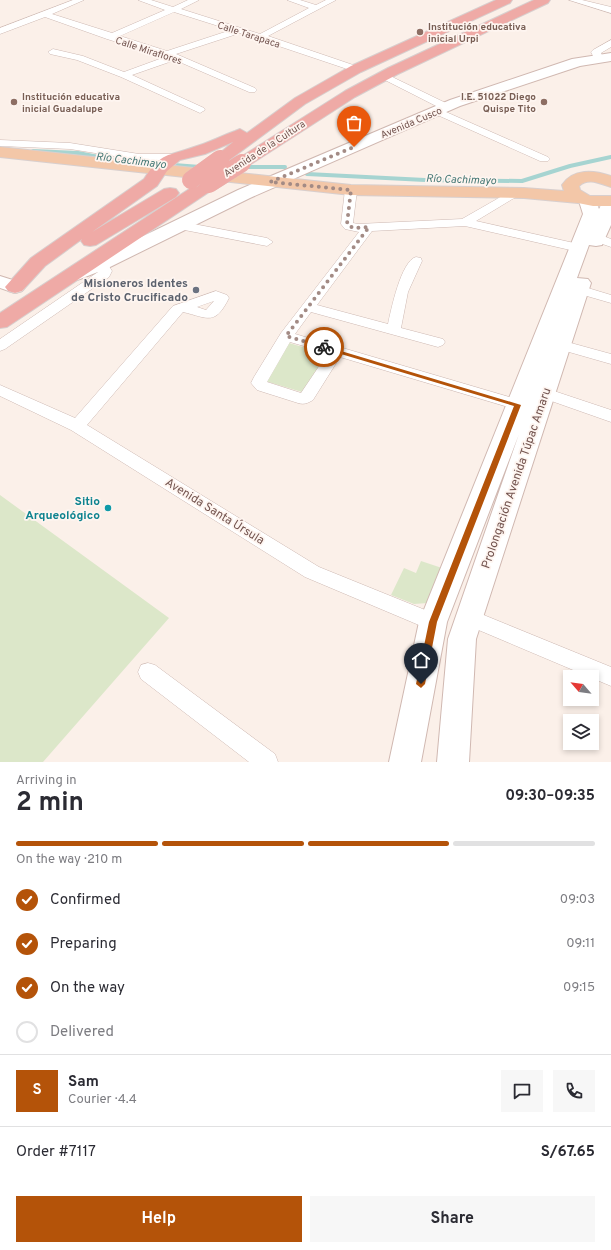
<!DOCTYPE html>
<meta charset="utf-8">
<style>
:root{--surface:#fff;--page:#f7f7f7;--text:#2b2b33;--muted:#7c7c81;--line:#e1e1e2;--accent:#b45309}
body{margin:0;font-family:Overpass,sans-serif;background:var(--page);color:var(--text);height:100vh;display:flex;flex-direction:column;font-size:15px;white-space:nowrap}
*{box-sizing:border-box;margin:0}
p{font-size:13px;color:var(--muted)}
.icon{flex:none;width:22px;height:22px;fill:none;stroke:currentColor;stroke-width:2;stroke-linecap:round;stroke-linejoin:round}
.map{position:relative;height:762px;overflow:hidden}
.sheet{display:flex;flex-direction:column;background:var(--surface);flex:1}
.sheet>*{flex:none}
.needle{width:26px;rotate:298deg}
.tools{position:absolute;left:563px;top:670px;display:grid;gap:8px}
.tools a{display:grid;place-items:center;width:36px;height:36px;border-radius:0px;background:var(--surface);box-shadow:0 2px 6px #0003;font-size:20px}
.pin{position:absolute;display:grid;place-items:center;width:34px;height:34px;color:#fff;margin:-41px -17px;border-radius:50% 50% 50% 0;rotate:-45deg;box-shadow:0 0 4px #0007}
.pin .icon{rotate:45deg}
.courier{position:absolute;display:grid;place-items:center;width:40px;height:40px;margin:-20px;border:3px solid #b45309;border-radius:50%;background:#fff;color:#222;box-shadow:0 1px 5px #0007}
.overview em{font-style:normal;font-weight:700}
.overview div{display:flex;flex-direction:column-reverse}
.overview{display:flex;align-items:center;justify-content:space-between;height:68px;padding:0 16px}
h1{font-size:26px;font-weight:700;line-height:30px}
.bar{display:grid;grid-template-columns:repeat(4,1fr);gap:6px 4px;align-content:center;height:48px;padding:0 16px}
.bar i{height:5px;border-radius:3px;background:var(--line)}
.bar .selected{background:var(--accent)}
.bar p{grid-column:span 4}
.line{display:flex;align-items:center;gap:10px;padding:0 16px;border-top:1px solid var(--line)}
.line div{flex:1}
.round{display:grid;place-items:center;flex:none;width:42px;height:42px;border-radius:0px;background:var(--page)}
ol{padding:0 16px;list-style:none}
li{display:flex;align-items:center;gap:12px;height:44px}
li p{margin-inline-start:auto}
li .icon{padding:4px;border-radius:50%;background:var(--accent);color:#fff;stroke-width:4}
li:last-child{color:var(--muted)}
li i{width:22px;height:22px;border:2px solid var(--line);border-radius:50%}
.button{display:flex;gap:8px;margin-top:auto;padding:8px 16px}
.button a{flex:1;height:46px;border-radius:0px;background:var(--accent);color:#fff;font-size:16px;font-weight:700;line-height:46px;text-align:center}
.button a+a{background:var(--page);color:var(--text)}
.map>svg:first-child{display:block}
.green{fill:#dce7c9}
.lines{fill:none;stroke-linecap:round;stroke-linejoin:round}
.stream{stroke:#a6d4d1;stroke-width:4}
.street-casing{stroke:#ceb9b3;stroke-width:1}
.secondary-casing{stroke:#d0b8b1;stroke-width:2}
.primary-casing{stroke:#d8cfce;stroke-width:2}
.highway-casing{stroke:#d8cfce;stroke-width:2}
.street{fill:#fff;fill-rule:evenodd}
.secondary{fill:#fff;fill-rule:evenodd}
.primary{fill:#f3c7a8;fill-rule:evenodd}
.highway{fill:#efaaa6;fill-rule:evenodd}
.highway-bridge-casing{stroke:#d8cfce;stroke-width:18;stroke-linecap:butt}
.highway-bridge{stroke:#efaaa6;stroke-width:18}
.route{fill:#b45309}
.done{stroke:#a38b85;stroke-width:4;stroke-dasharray:0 7.2}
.education-dot{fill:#8d6e63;stroke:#fef5f0;stroke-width:1.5}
.worship-dot{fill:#6b7280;stroke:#fef5f0;stroke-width:1.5}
.culture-dot{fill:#0f9aa8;stroke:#fef5f0;stroke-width:1.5}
.labels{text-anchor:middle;stroke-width:3.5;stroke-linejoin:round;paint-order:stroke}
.far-education-label{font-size:10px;font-weight:bold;fill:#785e54;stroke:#fef5f0;text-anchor:start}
.far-street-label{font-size:10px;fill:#73544f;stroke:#fef5f0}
.far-water-label{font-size:11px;font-style:italic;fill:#447774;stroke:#fef5f0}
.worship-label{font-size:12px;font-weight:bold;fill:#5b616d;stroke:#fef5f0;text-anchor:end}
.street-label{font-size:12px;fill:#73544f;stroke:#fef5f0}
.culture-label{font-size:12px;font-weight:bold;fill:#0d838f;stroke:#fef5f0;text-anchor:end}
</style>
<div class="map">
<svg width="611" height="762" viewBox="0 0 611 762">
<rect width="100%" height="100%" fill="#fbf0e9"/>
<path class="green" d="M289,343L327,354L302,392L265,381Z
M0,495L169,618L43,762H0Z
M421,561L445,569L428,603L414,604L391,595L404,568L416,573Z"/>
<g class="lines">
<path class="stream" d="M33,151L78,153L114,160
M148,163L200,167
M244,167H285
M307,174L425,180L522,181L570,166L611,157"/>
<g class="street-casing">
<path id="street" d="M73,0H84L52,14L112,33L165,10L138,0H151L173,7L188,0H199L181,9L260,34L309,8L287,0H300L316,5L326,0H336L268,36L359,67L361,69L359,71H353L240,33L176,54L255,88L257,90L255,92H249L175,60L132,75L204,108L205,110L200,113L121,77L77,60L50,54L48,52L53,49L83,56L124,72L165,57L162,56L107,39L45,17L0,34V28ZM174,12L231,30L167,51L120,36Z
M569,0H582L611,7V13Z
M611,40V47L601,53L603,58L601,60H595L591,52L593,50Z
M384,73L450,105L451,107L450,109H442L381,78L379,76Z
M437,108L548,157L550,159L548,161H540L433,113L432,111L433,109Z
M0,140L70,143L139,154H174L179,157L174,160H139L70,149L0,146Z
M351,187L357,190L353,223L358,224L462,219L511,191H519L521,193L519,195L476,221L583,245L585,248L579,252L465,226L372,231L317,305L388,324C391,310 401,261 416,257L421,258L422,261L408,292L401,328L443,339L445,342L443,345L438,347L311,312L295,334L523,401L526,405L523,409L518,410L340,357L313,400C308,403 304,405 298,403L257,390L251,383L254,377L281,333L359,232L345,229L341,224L345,190ZM290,342L328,353L301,393L267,382Z
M178,221L267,238L273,242L267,246L174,228L172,225L174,222Z
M598,234L611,239V247L594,241L592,238Z
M101,260L106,261L112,271L109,277L5,349L0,351V339L98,272L95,264Z
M578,285L611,295V303L573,292L571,289L573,286Z
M216,291L227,295L229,298C215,326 208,318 183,312L87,425L319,567L440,616L443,622L440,628L433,630L426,628L305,577L71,430L0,396V385L75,418L173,306ZM214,301L206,310L197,307Z
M560,340L611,354V364L555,348L553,345L555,342Z
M545,388L611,410V422L540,397L537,393L540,389Z
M469,609L611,667V686L462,623L459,617L462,611Z
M148,663L155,665L275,754L278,762H249L141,679L138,672L141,665Z"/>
</g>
<g class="secondary-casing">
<path id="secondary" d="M611,53V61L580,66L460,106L250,198L108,268L80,279L73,281L66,279L63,275L66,271L94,260L238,190L450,100L572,59Z
M588,196L594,197L599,209L605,197L611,196V225L602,245L596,246L589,245L577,278L588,279L591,283L476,639L469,762H437L448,639L519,434L447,622L421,762H389L419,622L583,214L579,201L582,197Z
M0,276L22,283L25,287L22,291L15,293L0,288Z"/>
</g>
<g class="primary-casing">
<path id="primary" d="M0,147L351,185L524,188L564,191L562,185C573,168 594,170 611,176V187C600,184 589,177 579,186L580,190L590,196H611V206H593L578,203L524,198L351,195L0,157Z"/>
</g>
<g class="highway-casing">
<path id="highway" d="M496,0H512L510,3L361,72L305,104L228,161L222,163L216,161L214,158L233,142L205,154L180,160L167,171L157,186L92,232L164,189L170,188L176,189L179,193L176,197L96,245L90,246L84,245L81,241L82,239L45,266L22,291L15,293L8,291L5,287L31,258L144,179C162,151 167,157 194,147C208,143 221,136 235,131L240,129L247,133L295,98L351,66Z
M534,0H550L548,3L398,74L355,97L248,166L242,168L236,166L234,163L236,160L345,91L388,68Z
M209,179L215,180L217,184L215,188L7,327L0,328V313L203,180Z"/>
</g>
<use href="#street" class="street"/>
<use href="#secondary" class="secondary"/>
<use href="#primary" class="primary"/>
<use href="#highway" class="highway"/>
<g class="highway-bridge-casing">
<path id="highway-bridge" d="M191,180L220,159
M209,184L242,163"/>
</g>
<use href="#highway-bridge" class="highway-bridge"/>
</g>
<path class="route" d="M321,345L521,405L437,622L425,684L421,688L416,684L429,622L514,406L321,348Z"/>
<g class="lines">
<path class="done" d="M324,347L286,336L369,227L353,228L347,224L351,190L270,182L354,147"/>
</g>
<g class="education-dot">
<circle cx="420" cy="32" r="4"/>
<circle cx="14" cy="102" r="4"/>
<circle cx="544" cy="102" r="4"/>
</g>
<circle class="worship-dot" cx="196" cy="290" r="4"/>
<circle class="culture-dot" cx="108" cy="508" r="4"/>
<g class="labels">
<g class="far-education-label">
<text x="428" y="30">Institución educativa<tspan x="428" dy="12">inicial Urpi</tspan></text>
<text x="22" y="100">Institución educativa<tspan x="22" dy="12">inicial Guadalupe</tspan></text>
<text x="536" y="100" text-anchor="end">I.E. 51022 Diego<tspan x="536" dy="12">Quispe Tito</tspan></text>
</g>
<g class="far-street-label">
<text transform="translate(249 34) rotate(18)" y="4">Calle Tarapaca</text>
<text transform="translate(149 50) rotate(18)" y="4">Calle Miraflores</text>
<text transform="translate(411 122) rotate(-23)" y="4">Avenida Cusco</text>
<text transform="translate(264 148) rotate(-33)" y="4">Avenida de la Cultura</text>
</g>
<g class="far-water-label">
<text transform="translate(131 160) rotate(7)" y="4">Río Cachimayo</text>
<text transform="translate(461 179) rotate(2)" y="4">Río Cachimayo</text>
</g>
<g class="worship-label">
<text x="188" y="287">Misioneros Identes<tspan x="188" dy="14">de Cristo Crucificado</tspan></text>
</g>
<g class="street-label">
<text transform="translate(516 478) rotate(-71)" y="4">Prolongación Avenida Túpac Amaru</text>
<text transform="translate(215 511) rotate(32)" y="4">Avenida Santa Úrsula</text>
</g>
<g class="culture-label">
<text x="100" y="505">Sitio<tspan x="100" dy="14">Arqueológico</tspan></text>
</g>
</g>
</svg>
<div class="tools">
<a><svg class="needle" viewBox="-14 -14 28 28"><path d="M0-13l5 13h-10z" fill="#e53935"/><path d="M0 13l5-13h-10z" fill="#7c7c81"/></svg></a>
<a><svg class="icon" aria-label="layers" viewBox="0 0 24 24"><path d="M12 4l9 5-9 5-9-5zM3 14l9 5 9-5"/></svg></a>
</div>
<div class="pin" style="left:354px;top:147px;background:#ea580c"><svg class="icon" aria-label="bag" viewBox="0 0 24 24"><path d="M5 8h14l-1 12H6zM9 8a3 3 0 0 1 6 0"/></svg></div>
<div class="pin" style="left:421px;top:684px;background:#1f2937"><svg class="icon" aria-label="home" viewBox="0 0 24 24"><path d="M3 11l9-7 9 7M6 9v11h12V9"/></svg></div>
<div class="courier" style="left:324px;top:347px"><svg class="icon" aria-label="bike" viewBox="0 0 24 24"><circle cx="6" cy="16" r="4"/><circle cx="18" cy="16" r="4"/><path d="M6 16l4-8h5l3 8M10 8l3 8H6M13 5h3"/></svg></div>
</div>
<section class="sheet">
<div class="overview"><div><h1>2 min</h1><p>Arriving in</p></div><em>09:30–09:35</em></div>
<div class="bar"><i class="selected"></i><i class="selected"></i><i class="selected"></i><i></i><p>On the way · 210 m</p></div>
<ol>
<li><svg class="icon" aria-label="check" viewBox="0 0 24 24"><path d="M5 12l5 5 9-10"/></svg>Confirmed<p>09:03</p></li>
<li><svg class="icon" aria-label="check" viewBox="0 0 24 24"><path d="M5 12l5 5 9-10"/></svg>Preparing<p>09:11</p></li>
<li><svg class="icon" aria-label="check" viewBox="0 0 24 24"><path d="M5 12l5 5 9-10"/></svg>On the way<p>09:15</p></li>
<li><i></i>Delivered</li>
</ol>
<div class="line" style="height:72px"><b class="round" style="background:var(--accent);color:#fff">S</b><div><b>Sam</b><p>Courier · 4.4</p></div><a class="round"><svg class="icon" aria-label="chat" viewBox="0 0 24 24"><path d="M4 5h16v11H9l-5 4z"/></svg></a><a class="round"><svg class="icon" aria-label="phone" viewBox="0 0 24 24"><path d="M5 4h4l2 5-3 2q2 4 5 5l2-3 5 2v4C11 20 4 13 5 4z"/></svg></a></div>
<div class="line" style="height:52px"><div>Order #7117</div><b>S/67.65</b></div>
<div class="button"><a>Help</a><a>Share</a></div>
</section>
